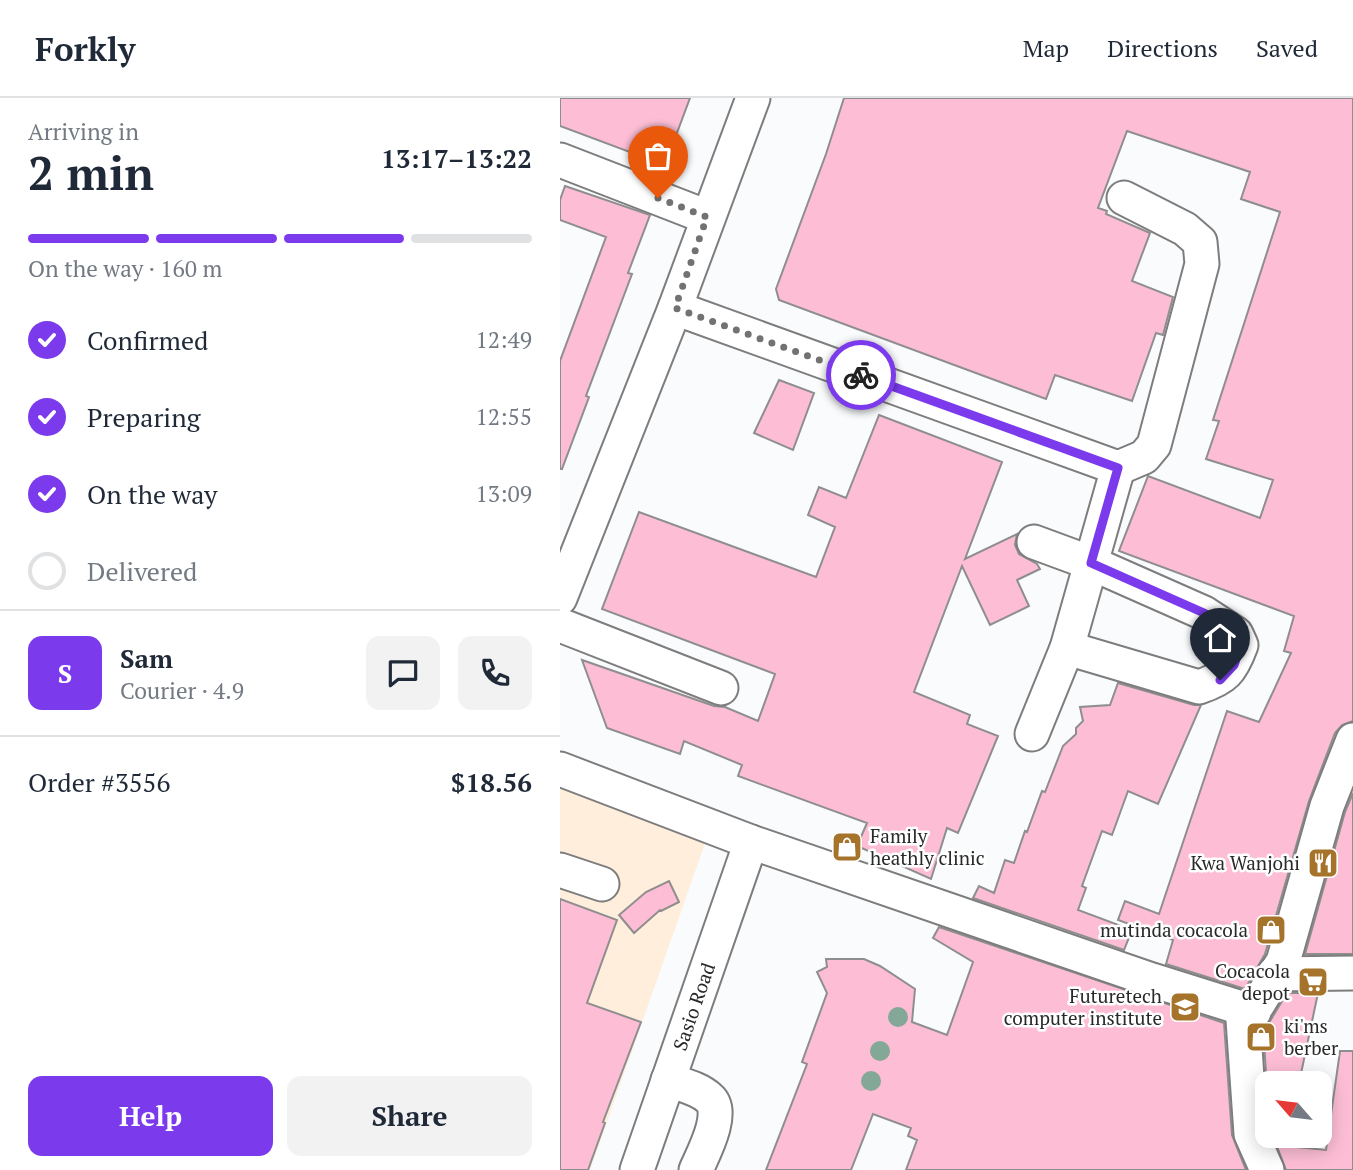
<!DOCTYPE html>
<meta charset="utf-8">
<style>
:root{--surface:#fff;--page:#f2f2f3;--text:#1f2937;--muted:#747a83;--line:#e0e1e3;--accent:#7c3aed}
body{margin:0;font-family:"PT Serif",serif;background:var(--page);color:var(--text);height:100vh;display:flex;flex-direction:column;font-size:26px;white-space:nowrap}
*{box-sizing:border-box;margin:0}
p{font-size:23px;color:var(--muted)}
.icon{flex:none;width:38px;height:38px;fill:none;stroke:currentColor;stroke-width:2;stroke-linecap:round;stroke-linejoin:round}
.map{position:relative;flex:1;overflow:hidden}
.panel{display:flex;flex-direction:column;background:var(--surface);width:560px}
.panel>*{flex:none}
.needle{width:46px;rotate:298deg}
.buttons{position:absolute;left:695px;top:973px;display:grid;gap:14px}
.buttons a{display:grid;place-items:center;width:77px;height:77px;border-radius:14px;background:var(--surface);box-shadow:0 4px 18px #0003;font-size:35px}
.pin{position:absolute;display:grid;place-items:center;width:60px;height:60px;color:#fff;margin:-72px -30px;border-radius:50% 50% 50% 0;rotate:-45deg;box-shadow:0 0 7px #0007}
.pin .icon{rotate:45deg}
.courier{position:absolute;display:grid;place-items:center;width:70px;height:70px;margin:-35px;border:5px solid #7c3aed;border-radius:50%;background:#fff;color:#222;box-shadow:0 2px 9px #0007}
.summary em{font-style:normal;font-weight:700}
.summary div{display:flex;flex-direction:column-reverse}
.summary{display:flex;align-items:center;justify-content:space-between;height:119px;padding:0 28px}
h1{font-size:46px;font-weight:700;line-height:52px}
.bar{display:grid;grid-template-columns:repeat(4,1fr);gap:10px 7px;align-content:center;height:84px;padding:0 28px}
.bar i{height:9px;border-radius:5px;background:var(--line)}
.bar .current{background:var(--accent)}
.bar p{grid-column:span 4}
.line{display:flex;align-items:center;gap:18px;padding:0 28px;border-top:2px solid var(--line)}
.line div{flex:1}
.round{display:grid;place-items:center;flex:none;width:74px;height:74px;border-radius:14px;background:var(--page)}
ol{padding:0 28px;list-style:none}
li{display:flex;align-items:center;gap:21px;height:77px}
li p{margin-inline-start:auto}
li .icon{padding:7px;border-radius:50%;background:var(--accent);color:#fff;stroke-width:4}
li:last-child{color:var(--muted)}
li i{width:38px;height:38px;border:4px solid var(--line);border-radius:50%}
.primary-button{display:flex;gap:14px;margin-top:auto;padding:14px 28px}
.primary-button a{flex:1;height:80px;border-radius:14px;background:var(--accent);color:#fff;font-size:28px;font-weight:700;line-height:80px;text-align:center}
.primary-button a+a{background:var(--page);color:var(--text)}
header{display:flex;align-items:center;gap:42px;box-sizing:border-box;height:98px;padding:0 35px;background:var(--surface);border-bottom:2px solid var(--line)}
header strong{font-size:33px}
nav{display:flex;gap:38px;margin-inline-start:auto;font-size:24px}
main{display:flex;flex:1;min-height:0}
.map>svg:first-child{display:block}
.industrial{fill:#ffeedc}
.building{fill:#fdbed5;stroke:#8f8e8e;stroke-width:2}
.lines{fill:none;stroke-linecap:round;stroke-linejoin:round}
.minor-casing{stroke:#7d7d7e;stroke-width:37}
.minor{stroke:#fff;stroke-width:33}
.tree{fill:#83a897}
.done{stroke:#727273;stroke-width:7;stroke-dasharray:0 12.6}
.route{stroke:#7c3aed;stroke-width:9}
.labels{text-anchor:middle;stroke-width:5;stroke-linejoin:round;paint-order:stroke}
.poi-label{font-size:19px;fill:#282929;stroke:#fff;text-anchor:end}
.street-label{font-size:19px;fill:#282929;stroke:#fff}
</style>
<header>
<strong>Forkly</strong>
<nav><a>Map</a><a>Directions</a><a>Saved</a></nav>
</header>
<main>
<section class="panel">
<div class="summary"><div><h1>2 min</h1><p>Arriving in</p></div><em>13:17–13:22</em></div>
<div class="bar"><i class="current"></i><i class="current"></i><i class="current"></i><i></i><p>On the way · 160 m</p></div>
<ol>
<li><svg class="icon" aria-label="check" viewBox="0 0 24 24"><path d="M5 12l5 5 9-10"/></svg>Confirmed<p>12:49</p></li>
<li><svg class="icon" aria-label="check" viewBox="0 0 24 24"><path d="M5 12l5 5 9-10"/></svg>Preparing<p>12:55</p></li>
<li><svg class="icon" aria-label="check" viewBox="0 0 24 24"><path d="M5 12l5 5 9-10"/></svg>On the way<p>13:09</p></li>
<li><i></i>Delivered</li>
</ol>
<div class="line" style="height:126px"><b class="round" style="background:var(--accent);color:#fff">S</b><div><b>Sam</b><p>Courier · 4.9</p></div><a class="round"><svg class="icon" aria-label="chat" viewBox="0 0 24 24"><path d="M4 5h16v11H9l-5 4z"/></svg></a><a class="round"><svg class="icon" aria-label="phone" viewBox="0 0 24 24"><path d="M5 4h4l2 5-3 2q2 4 5 5l2-3 5 2v4C11 20 4 13 5 4z"/></svg></a></div>
<div class="line" style="height:91px"><div>Order #3556</div><b>$18.56</b></div>
<div class="primary-button"><a>Help</a><a>Share</a></div>
</section>
<div class="map">
<svg width="793" height="1072" viewBox="0 0 793 1072">
<rect width="100%" height="100%" fill="#fafbfc"/>
<path class="industrial" d="M0,682L148,737L30,1072H0Z"/>
<path class="building" d="M0,0H130L108,59L119,64L111,84L73,70L78,57L0,28Z
M284,0H793V623L782,627L775,635L749,703L705,856L685,891L606,866L613,842L558,822L565,803L599,816L667,613L699,624L731,555L724,553L734,518L559,453L588,378L700,420L713,382L646,361L659,323L653,322L720,114L681,101L690,74L567,33L538,110L547,113L546,116L590,135L572,183L613,199L603,237L596,235L572,303L495,277L486,301L219,202L216,191L266,56Z
M5,88L90,117L68,175L72,176L26,298L29,299L2,371H0V263L46,139L0,122V102Z
M219,282L254,295L233,352L194,335Z
M319,317L442,364L405,461L457,436L455,447L459,456L477,466L480,471L457,482L469,508L430,527L402,468L354,594L410,617L407,626L438,638L398,735L387,730L371,781L297,748L307,725L178,678L182,667L124,643L120,656L47,630L22,562L154,608L165,609L198,623L215,576L42,511L79,414L256,479L275,429L248,417L259,389L286,400Z
M558,585L634,607H641L598,706L568,693L552,737L542,733L522,788L526,790L518,812L572,832L564,852L413,800L419,788L434,795L445,762L454,765L465,733L467,734L482,693L485,694L503,648L516,636V630L523,623L520,609L550,607Z
M793,695V856H745L785,714Z
M109,783L119,804L101,813L100,812L74,835L59,817L86,794Z
M0,801L57,822L27,905L81,924L43,1024L45,1025L28,1072H0Z
M379,829L664,925L672,1037L686,1072H346L357,1042L348,1038L351,1030L313,1016L291,1072H206L247,966L242,964L267,895L257,874L267,869L266,861H304L320,868L355,891L352,924L387,937L413,864L373,840Z
M727,895H758L739,985H707V989L703,930L707,928Z
M780,953H793V1072H726L713,1038H729L727,1048L766,1052Z"/>
<g class="lines">
<g class="minor-casing">
<g id="minor">
<path d="M0,62L147,119"/>
<path d="M115,210L558,370L584,359L594,347L642,166L640,144L625,131L564,100"/>
<path d="M474,444L531,465L644,515L676,536L681,547C671,574 665,580 639,589L507,550"/>
<path d="M0,500L115,210L193,0"/>
<path d="M0,527L161,590"/>
<path d="M472,636L507,550L558,370"/>
<path d="M0,671L191,744L592,882L694,914"/>
<path d="M0,772L42,786"/>
<path d="M714,876L793,875"/>
<path d="M108,982C122,987 138,990 149,1000C166,1014 143,1056 136,1072"/>
<path id="s1" d="M77,1072L191,744"/>
<path d="M707,1072L691,1036L683,922C702,908 709,883 723,864L767,708L793,642"/>
</g>
</g>
<use href="#minor" class="minor"/>
</g>
<g class="tree">
<circle cx="338" cy="919" r="10"/>
<circle cx="320" cy="953" r="10"/>
<circle cx="311" cy="983" r="10"/>
</g>
<g class="lines">
<path class="done" d="M98,100L147,119L115,210L301,277"/>
<path class="route" d="M301,277L558,370L531,465L644,515L676,536L681,547L674,567L660,582"/>
</g>
<defs>
<g id="shop-square" transform="scale(1.575)"><rect x="-9" y="-9" width="18" height="18" rx="4" fill="#a57329" stroke="#fff"/><path d="M-5-2.5h2.3a2.7 3.5 0 0 1 5.4 0H5L5.5 6h-11ZM-1.5-2.5h3a1.5 2.3 0 0 0-3 0Z" fill="#fff"/></g>
<g id="restaurant-square" transform="scale(1.575)"><rect x="-9" y="-9" width="18" height="18" rx="4" fill="#a57329" stroke="#fff"/><path d="M-5-6h1v4h1v-4h1v4h1v-4h1v5L-1.5 .5V6h-2V.5L-5-1ZM5-6V6H3V1.5H1.5Q1.5-4 5-6Z" fill="#fff"/></g>
<g id="supermarket-square" transform="scale(1.575)"><rect x="-9" y="-9" width="18" height="18" rx="4" fill="#a57329" stroke="#fff"/><path d="M-6-5.5h2.5l.6 2H6L4.5 2H-2.5L-4.4-4H-6ZM-1.5 3.2a1.3 1.3 0 1 0 .1 0ZM3 3.2a1.3 1.3 0 1 0 .1 0Z" fill="#fff"/></g>
<g id="university-square" transform="scale(1.575)"><rect x="-9" y="-9" width="18" height="18" rx="4" fill="#a57329" stroke="#fff"/><path d="M0-5L7-2L0 1L-7-2ZM-4 1L0 2.5L4 1V4Q0 6-4 4Z" fill="#fff"/></g>
</defs>
<g fill-rule="evenodd">
<use href="#shop-square" x="287" y="749"/>
<use href="#restaurant-square" x="763" y="765"/>
<use href="#shop-square" x="711" y="832"/>
<use href="#supermarket-square" x="753" y="884"/>
<use href="#university-square" x="625" y="909"/>
<use href="#shop-square" x="701" y="939"/>
</g>
<g class="labels">
<g class="poi-label">
<text x="310" y="745" text-anchor="start">Family<tspan x="310" dy="22">heathly clinic</tspan></text>
<text x="740" y="772">Kwa Wanjohi</text>
<text x="688" y="839">mutinda cocacola</text>
<text x="730" y="880">Cocacola<tspan x="730" dy="22">depot</tspan></text>
<text x="602" y="905">Futuretech<tspan x="602" dy="22">computer institute</tspan></text>
<text x="724" y="935" text-anchor="start">ki'ms<tspan x="724" dy="22">berber</tspan></text>
</g>
<g class="street-label">
<text dy="7" stroke="none"><textPath href="#s1" startOffset="173">Sasio Road</textPath></text>
</g>
</g>
</svg>
<div class="buttons">
<a><svg class="needle" viewBox="-14 -14 28 28"><path d="M0-13l5 13h-10z" fill="#e53935"/><path d="M0 13l5-13h-10z" fill="#747a83"/></svg></a>
</div>
<div class="pin" style="left:98px;top:100px;background:#ea580c"><svg class="icon" aria-label="bag" viewBox="0 0 24 24"><path d="M5 8h14l-1 12H6zM9 8a3 3 0 0 1 6 0"/></svg></div>
<div class="pin" style="left:660px;top:582px;background:#1f2937"><svg class="icon" aria-label="home" viewBox="0 0 24 24"><path d="M3 11l9-7 9 7M6 9v11h12V9"/></svg></div>
<div class="courier" style="left:301px;top:277px"><svg class="icon" aria-label="bike" viewBox="0 0 24 24"><circle cx="6" cy="16" r="4"/><circle cx="18" cy="16" r="4"/><path d="M6 16l4-8h5l3 8M10 8l3 8H6M13 5h3"/></svg></div>
</div>
</main>
